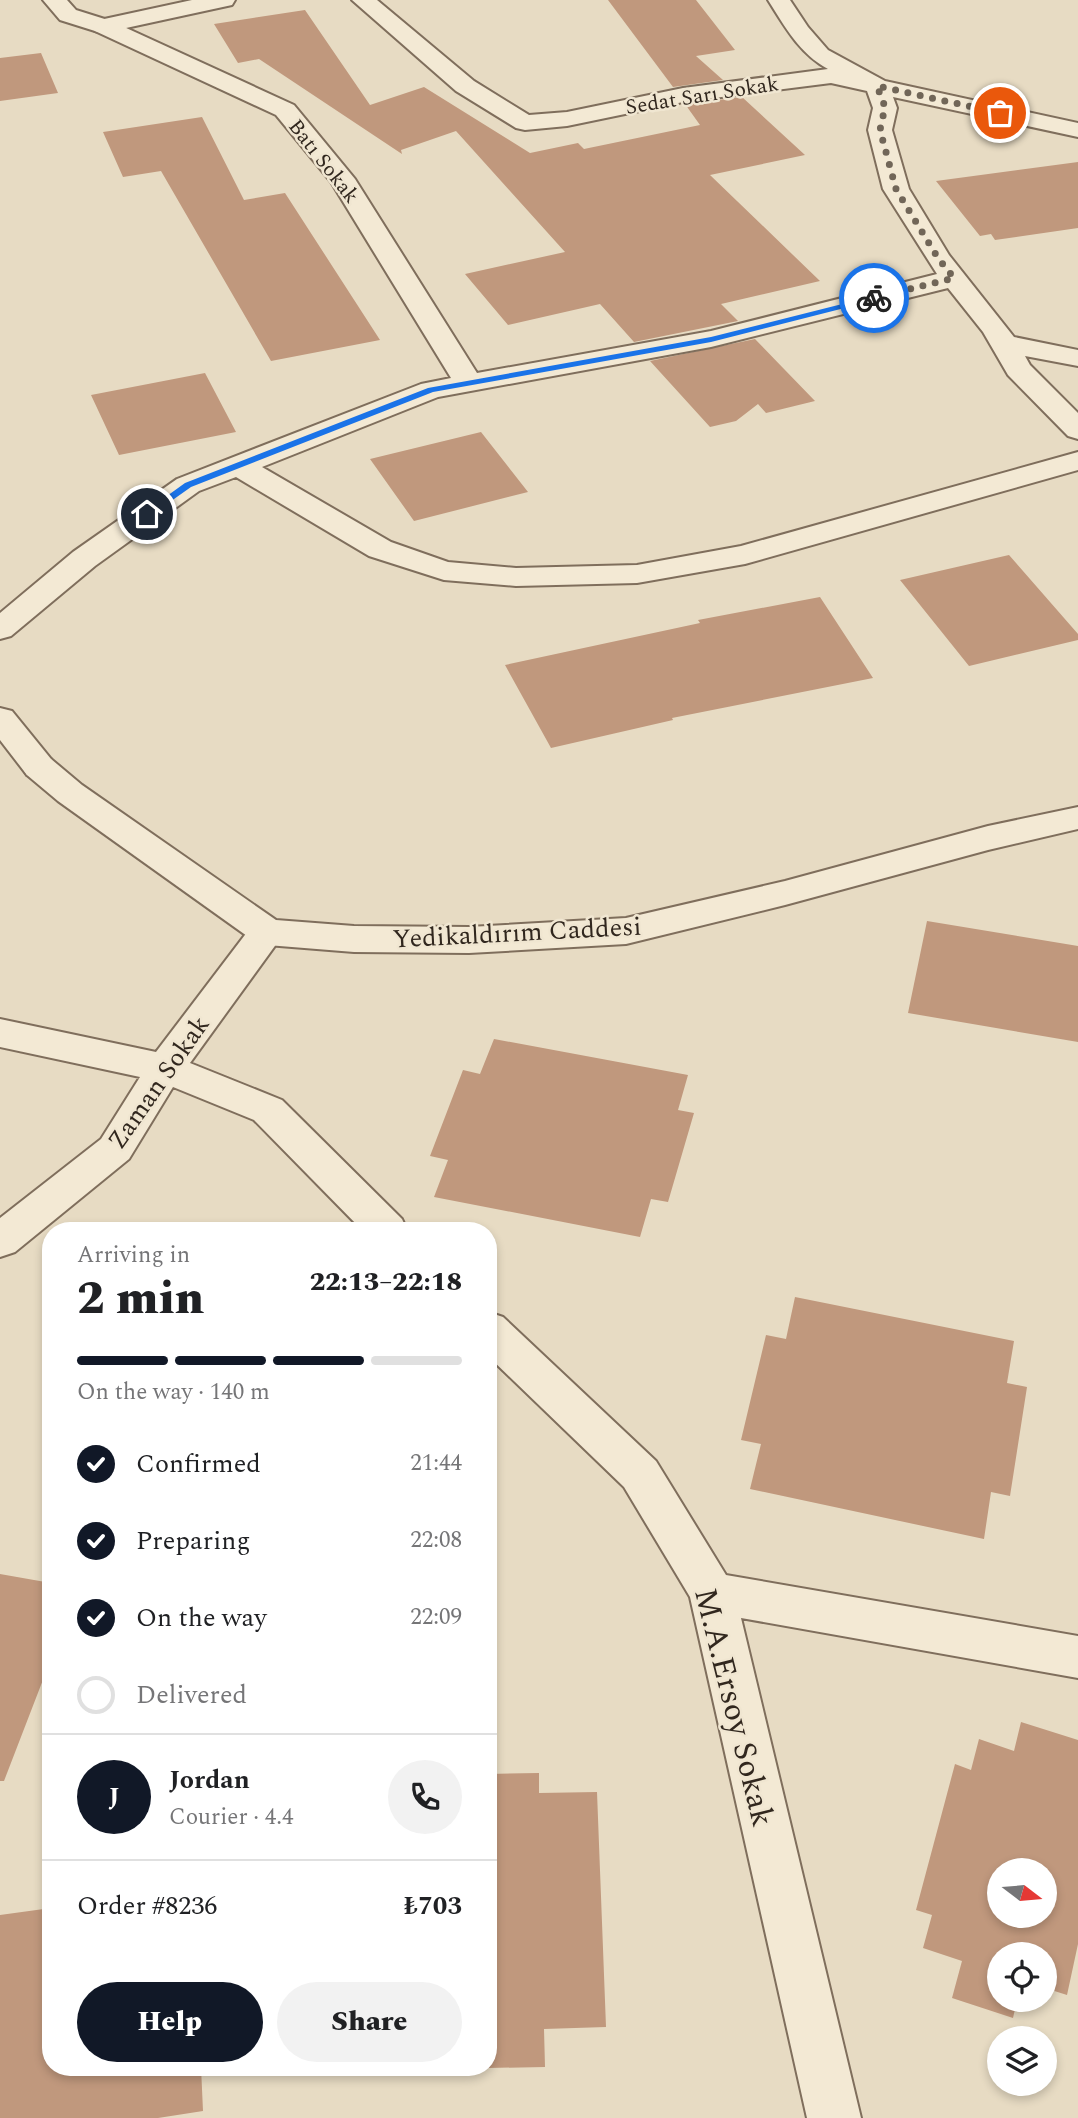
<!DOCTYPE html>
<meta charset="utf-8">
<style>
:root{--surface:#fff;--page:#f2f2f2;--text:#202124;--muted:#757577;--line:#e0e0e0;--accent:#111827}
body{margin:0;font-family:Spectral,serif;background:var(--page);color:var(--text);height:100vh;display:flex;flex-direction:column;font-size:26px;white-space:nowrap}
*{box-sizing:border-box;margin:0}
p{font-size:23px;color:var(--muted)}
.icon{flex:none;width:38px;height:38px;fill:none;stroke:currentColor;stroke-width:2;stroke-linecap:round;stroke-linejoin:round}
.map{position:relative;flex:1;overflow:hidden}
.drawer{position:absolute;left:42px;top:1222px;width:455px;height:854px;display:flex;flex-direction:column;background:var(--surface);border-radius:28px;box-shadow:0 4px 10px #0003}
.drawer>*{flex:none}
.needle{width:46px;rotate:106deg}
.tools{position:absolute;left:987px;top:1858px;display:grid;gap:14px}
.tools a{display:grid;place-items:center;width:70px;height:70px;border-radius:50%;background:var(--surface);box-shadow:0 4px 10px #0003;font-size:35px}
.pin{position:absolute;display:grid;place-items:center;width:60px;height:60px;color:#fff;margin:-30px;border:4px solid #fff;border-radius:50%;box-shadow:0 2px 7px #0007}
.courier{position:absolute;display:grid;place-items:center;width:70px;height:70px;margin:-35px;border:5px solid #1a73e8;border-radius:50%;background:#fff;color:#222;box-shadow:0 2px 9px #0007}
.overview em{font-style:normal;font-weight:800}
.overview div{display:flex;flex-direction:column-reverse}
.overview{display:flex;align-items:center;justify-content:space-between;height:119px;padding:0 35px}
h1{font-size:46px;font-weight:800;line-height:52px}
.bar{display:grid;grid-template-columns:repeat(4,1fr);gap:10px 7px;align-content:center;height:84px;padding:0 35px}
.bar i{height:9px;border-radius:5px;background:var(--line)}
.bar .selected{background:var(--accent)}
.bar p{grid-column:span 4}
.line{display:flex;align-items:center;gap:18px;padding:0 35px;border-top:2px solid var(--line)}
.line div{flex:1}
.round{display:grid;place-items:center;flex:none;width:74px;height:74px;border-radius:37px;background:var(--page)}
ol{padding:0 35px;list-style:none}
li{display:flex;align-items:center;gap:21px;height:77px}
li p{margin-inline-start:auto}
li .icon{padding:7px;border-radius:50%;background:var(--accent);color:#fff;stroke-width:4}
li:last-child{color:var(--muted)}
li i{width:38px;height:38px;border:4px solid var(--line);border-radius:50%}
.cta{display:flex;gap:14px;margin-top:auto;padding:14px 35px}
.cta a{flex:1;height:80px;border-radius:42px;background:var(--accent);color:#fff;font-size:28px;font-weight:800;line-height:80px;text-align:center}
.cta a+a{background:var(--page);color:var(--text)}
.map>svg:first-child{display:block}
.building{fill:#c0987d;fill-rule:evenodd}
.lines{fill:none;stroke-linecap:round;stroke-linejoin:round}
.minor-casing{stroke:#7f6e5c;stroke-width:4}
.tertiary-casing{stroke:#7f6e5c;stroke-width:4}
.minor{fill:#f3e9d4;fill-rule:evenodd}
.tertiary{fill:#f3e9d4;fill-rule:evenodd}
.route{fill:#1a73e8}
.done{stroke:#716658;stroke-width:7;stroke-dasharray:0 12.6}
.labels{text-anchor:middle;stroke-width:5;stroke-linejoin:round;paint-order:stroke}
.far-street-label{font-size:21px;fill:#31271e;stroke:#f0e6d1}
.street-label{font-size:26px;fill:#31271e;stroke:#f0e6d1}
.near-street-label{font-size:32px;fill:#31271e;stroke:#f0e6d1}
</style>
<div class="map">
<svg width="1078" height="2118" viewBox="0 0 1078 2118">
<rect width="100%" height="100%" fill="#e7dbc3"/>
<path class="building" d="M608,0H696L735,50L696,56L723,80L673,87Z
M305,10L370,105L424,87L530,153L578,143L584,149L700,125L685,104L742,97L805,155L710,175L820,281L721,304L738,321L634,342L600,304L508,325L465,274L565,252L456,131L401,150L402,154L259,59L238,63L214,24Z
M41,53L58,93L0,101V58Z
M202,117L244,200L285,193L380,340L271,361L161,171L123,177L103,132Z
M1078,162V228L995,240L991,234L980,236L936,181Z
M755,339L815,401L766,413L758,404L736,421L710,427L650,361Z
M205,373L236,432L119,455L91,395Z
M481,432L528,492L414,521L370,459Z
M1009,555L1078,634V640L969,666L900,580Z
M820,597L873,678L672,718L673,720L551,748L505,665L700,623L698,620Z
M927,921L1078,946V1042L908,1013Z
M494,1039L688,1075L678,1110L694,1113L668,1202L651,1199L640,1237L434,1197L448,1160L430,1156L463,1070L480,1074Z
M795,1297L1014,1341L1007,1383L1027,1387L1010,1496L991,1492L984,1539L750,1489L761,1444L741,1440L766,1335L786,1339Z
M0,1574L51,1583V1659L4,1781H0Z
M1021,1722L1078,1740V1944L1067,1995L1045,1988V1955H999V2000H1017L1013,2018L952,1998L962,1961L923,1948L932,1915L916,1910L955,1764L971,1770L979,1739L1014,1751ZM999,1871H1045V1916H999Z
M539,1773V1793L597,1792L606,2027L544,2029L545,2067L488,2068V1774Z
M51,1908V2067H201L203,2111L158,2118H0V1915Z"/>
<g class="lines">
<g class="minor-casing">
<path id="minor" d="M43,0H67L76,10L111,21L294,105L355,179L477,373L711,331L937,274L883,189L868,130L873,108L867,91L831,83L683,102L567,126L525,130L516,128L456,91L352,0H377L474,81L529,115L567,112L683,88L828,69C800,54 785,27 768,0H790L808,27L828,50L885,81L1078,123V137L893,97L897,108L892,130L909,189L949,255L1014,337L1078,350V366L1025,356L1030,365L1078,413V439L1068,436L1008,375L983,332L948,288L711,347L438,397L262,467L391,542L448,562L516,568L637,565L741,546L1078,452V470L745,564L637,583L516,586L444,580L369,556L236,477L199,491L95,566L11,636L0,639V613L73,552L177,479L421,384L451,378L331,182L276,115L95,31L60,20Z
M0,708L12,711L51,759L56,767L51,775L39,778L27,775L0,740Z
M267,919L280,923L285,932L190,1063L282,1100L402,1219L407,1230H362L254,1120L173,1087L129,1159L15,1252L0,1257V1218L101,1139L140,1077L0,1047V1019L156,1052L254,923Z
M488,1312L503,1317L656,1461L726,1575L1078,1636V1678L741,1618L861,2118H807L690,1597L624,1487L488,1356Z"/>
</g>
<g class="tertiary-casing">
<path id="tertiary" d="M192,0H235L232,5L103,33L95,31L91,26L95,21Z
M39,756L51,759L82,785L276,920L354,926L469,927L626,918L785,881L988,826L1078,807V829L988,850L785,905L626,944L469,953L354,952L267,945L254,941L58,801L27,775L22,767L27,759Z"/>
</g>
<use href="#minor" class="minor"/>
<use href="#tertiary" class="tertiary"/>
</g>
<path class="route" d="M874,296L876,300L711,342L433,392L191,487L150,516L142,514L185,483L428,388L711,337Z"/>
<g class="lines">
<path class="done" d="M874,298L954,278L938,258L896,189L880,130L885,107L877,86L1000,113"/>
</g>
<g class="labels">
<g class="far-street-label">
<text transform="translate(702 95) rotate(-9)" y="7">Sedat Sarı Sokak</text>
<text transform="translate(324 161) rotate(52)" y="7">Batı Sokak</text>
</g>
<g class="street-label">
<text transform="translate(517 932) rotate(-3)" y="9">Yedikaldırım Caddesi</text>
<text transform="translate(158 1082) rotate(-55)" y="9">Zaman Sokak</text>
</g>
<g class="near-street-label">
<text transform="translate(735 1707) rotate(76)" y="11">M.A.Ersoy Sokak</text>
</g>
</g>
</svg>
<div class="tools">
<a><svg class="needle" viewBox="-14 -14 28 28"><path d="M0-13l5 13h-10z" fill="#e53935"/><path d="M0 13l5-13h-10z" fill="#757577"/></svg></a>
<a><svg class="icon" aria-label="locate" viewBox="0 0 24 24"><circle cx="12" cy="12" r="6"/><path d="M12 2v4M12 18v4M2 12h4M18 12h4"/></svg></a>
<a><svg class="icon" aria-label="layers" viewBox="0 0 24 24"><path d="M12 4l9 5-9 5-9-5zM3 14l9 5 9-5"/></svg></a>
</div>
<div class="pin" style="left:1000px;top:113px;background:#ea580c"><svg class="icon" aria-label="bag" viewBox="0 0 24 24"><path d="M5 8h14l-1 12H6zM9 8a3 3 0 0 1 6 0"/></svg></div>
<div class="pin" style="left:147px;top:514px;background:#1f2937"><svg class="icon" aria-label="home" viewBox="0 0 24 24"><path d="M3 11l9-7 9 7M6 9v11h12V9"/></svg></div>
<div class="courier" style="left:874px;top:298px"><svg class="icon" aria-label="bike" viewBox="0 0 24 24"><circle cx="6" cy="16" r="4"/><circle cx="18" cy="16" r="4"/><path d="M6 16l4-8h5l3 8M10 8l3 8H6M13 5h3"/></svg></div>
<section class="drawer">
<div class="overview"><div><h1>2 min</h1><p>Arriving in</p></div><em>22:13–22:18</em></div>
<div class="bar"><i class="selected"></i><i class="selected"></i><i class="selected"></i><i></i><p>On the way · 140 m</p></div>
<ol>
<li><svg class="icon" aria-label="check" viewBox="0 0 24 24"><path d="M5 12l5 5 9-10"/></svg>Confirmed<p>21:44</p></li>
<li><svg class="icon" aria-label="check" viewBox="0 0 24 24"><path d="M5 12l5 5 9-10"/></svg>Preparing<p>22:08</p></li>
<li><svg class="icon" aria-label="check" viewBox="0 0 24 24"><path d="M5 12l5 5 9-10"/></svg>On the way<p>22:09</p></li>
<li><i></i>Delivered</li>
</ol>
<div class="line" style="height:126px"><b class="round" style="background:var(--accent);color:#fff">J</b><div><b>Jordan</b><p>Courier · 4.4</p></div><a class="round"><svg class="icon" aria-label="phone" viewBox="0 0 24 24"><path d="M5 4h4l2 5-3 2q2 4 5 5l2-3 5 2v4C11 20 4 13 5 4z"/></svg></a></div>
<div class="line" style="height:91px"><div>Order #8236</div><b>₺703</b></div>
<div class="cta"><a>Help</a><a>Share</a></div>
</section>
</div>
